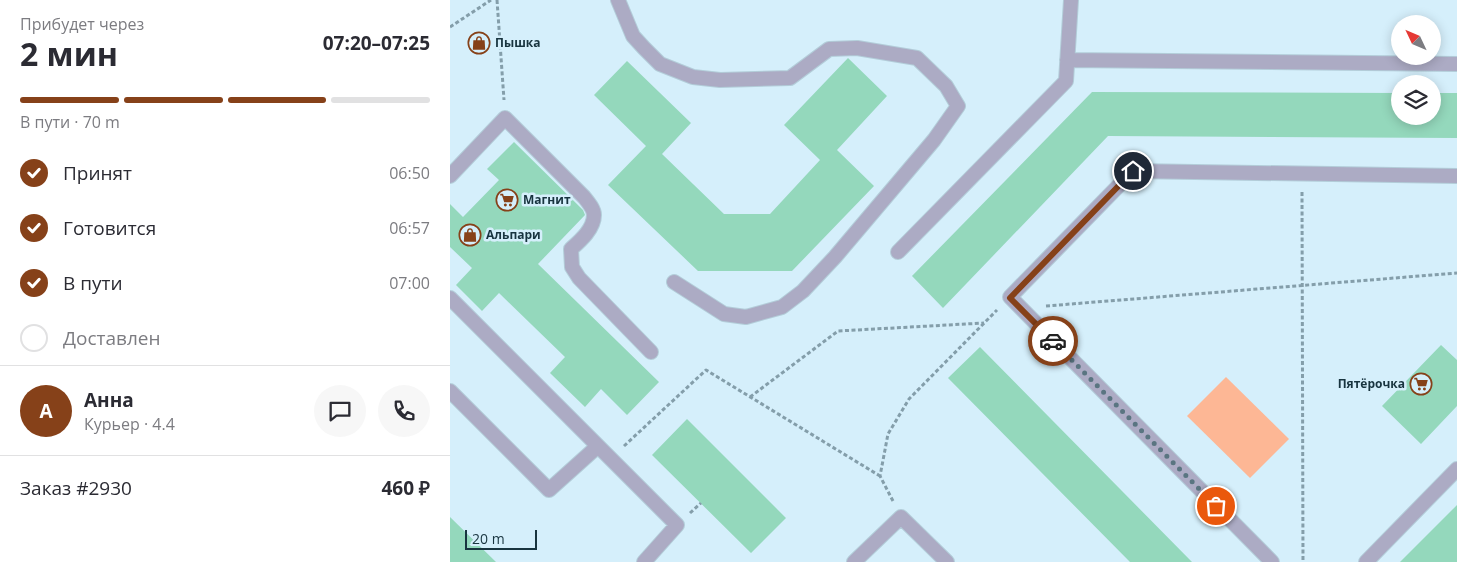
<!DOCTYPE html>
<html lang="ru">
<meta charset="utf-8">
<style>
:root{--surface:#fff;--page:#f7f7f7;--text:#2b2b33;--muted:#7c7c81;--line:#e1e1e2;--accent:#864119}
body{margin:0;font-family:"Open Sans",sans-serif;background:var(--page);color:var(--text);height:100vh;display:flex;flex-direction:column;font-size:19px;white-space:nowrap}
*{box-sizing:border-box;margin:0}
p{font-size:16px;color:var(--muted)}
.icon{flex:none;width:28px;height:28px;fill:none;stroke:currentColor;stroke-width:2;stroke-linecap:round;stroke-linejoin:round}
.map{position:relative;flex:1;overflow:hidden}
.side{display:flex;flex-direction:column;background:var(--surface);width:450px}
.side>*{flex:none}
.needle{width:32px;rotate:314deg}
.buttons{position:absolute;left:941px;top:15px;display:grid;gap:10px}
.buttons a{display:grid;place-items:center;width:50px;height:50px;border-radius:50%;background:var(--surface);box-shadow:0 2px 12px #0003;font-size:25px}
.scale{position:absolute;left:15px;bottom:12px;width:72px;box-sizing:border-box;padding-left:5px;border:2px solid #18343f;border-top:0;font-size:14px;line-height:18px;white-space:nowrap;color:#18343f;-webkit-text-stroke:4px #d5effb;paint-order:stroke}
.pin{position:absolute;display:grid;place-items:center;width:42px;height:42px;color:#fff;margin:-21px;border:2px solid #fff;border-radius:50%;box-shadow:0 1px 5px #0007}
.courier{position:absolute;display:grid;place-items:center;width:50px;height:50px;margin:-25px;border:4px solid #864119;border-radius:50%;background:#fff;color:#222;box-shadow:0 1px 6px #0007}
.headline em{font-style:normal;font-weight:700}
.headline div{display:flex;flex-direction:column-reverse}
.headline{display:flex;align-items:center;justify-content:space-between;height:85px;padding:0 20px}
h1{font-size:32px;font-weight:700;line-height:38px}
.bar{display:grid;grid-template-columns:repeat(4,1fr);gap:8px 5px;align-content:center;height:60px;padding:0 20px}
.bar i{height:6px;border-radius:4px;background:var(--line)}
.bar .current{background:var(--accent)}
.bar p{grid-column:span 4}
.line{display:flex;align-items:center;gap:12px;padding:0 20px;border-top:1px solid var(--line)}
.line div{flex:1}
.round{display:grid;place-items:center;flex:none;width:52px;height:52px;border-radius:26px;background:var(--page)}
ol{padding:0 20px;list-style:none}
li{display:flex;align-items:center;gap:15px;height:55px}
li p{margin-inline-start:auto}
li .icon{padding:5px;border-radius:50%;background:var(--accent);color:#fff;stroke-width:4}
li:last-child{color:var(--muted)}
li i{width:28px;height:28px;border:2px solid var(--line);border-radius:50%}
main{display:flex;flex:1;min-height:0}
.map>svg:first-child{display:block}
.green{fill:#fdb795}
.building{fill:#94d8bc}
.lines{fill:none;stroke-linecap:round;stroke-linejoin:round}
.lane-casing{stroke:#b3cdd9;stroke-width:16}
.path{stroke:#849eaa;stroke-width:3;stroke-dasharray:4 2.5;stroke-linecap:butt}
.lane{stroke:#acabc4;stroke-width:14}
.done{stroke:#5a7581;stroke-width:5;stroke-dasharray:0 9}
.route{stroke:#864119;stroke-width:6}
.labels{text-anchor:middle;stroke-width:5;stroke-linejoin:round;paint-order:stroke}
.poi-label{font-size:12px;font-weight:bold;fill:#18343f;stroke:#d5effb;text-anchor:start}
</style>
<main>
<section class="side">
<div class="headline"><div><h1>2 мин</h1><p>Прибудет через</p></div><em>07:20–07:25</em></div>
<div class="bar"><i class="current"></i><i class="current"></i><i class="current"></i><i></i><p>В пути · 70 m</p></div>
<ol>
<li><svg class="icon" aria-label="check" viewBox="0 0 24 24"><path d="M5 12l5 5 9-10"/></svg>Принят<p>06:50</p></li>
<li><svg class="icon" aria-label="check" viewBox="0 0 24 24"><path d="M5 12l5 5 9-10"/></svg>Готовится<p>06:57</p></li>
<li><svg class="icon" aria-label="check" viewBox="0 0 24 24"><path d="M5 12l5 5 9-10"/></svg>В пути<p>07:00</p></li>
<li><i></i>Доставлен</li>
</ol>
<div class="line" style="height:90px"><b class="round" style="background:var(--accent);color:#fff">А</b><div><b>Анна</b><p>Курьер · 4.4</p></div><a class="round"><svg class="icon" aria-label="chat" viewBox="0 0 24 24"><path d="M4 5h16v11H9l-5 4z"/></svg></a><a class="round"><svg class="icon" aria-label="phone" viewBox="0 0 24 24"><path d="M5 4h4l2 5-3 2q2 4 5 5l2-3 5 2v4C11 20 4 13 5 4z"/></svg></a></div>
<div class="line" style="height:65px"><div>Заказ #2930</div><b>460 ₽</b></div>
</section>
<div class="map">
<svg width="1007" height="562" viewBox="0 0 1007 562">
<rect width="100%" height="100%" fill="#d5effb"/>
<path class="green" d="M776,377L839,439L800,478L737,416Z"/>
<path class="building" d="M398,58L437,96L387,150L424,186L342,271H248L158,185L196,146L144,95L177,61L241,123L212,154L274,214H320L370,160L334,125Z
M642,92L950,93V116H982V93H1007V138L658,136L493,308L462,276Z
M64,142L133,210L135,215L88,264L209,382L177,415L151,389L135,407L100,373L115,357L49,293L32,311L6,285L22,268L0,247V204L13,217L49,180L37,169Z
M991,345L1007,360V406L971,444L932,406Z
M530,347L742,562H680L498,378Z
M237,419L336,518L301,553L202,455Z
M1007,505V562H950Z
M0,517L46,562H0Z"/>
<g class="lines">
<g class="lane-casing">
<path id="lane" d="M168,0L183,36L194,48L210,64L243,77L270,80L340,78L379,49L407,48L467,58L496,86L508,106L484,140L385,257L353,291L332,307L296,317L274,314L224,282
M617,60L1007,64
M0,176L55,118L134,197C138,202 144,209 144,215C144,229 130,241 121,249L122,267L129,278L201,352
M448,252L616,81L621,0
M0,298L227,525L194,562
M0,391L99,490L148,446
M404,562L451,517L497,562
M822,562L560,297L683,171L1007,176
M916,562L1007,469"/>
</g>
<path class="path" d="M47,0L54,100
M0,27L41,0
M852,192L853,562
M596,306L1007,273
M300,397L388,331L534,323
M174,446L256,370L430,476
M443,501L430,476L438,434L459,399L547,310
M240,513L251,503"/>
<use href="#lane" class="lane"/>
</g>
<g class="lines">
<path class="done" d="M603,341L766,506"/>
<path class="route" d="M603,341L560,298L683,171"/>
</g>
<defs>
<g id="shop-ring" transform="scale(1.125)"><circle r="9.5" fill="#d5effb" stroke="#864119" stroke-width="1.5"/><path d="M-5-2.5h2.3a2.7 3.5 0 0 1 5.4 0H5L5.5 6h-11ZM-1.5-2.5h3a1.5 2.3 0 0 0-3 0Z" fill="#864119"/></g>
<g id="supermarket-ring" transform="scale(1.125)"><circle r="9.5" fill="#d5effb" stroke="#864119" stroke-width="1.5"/><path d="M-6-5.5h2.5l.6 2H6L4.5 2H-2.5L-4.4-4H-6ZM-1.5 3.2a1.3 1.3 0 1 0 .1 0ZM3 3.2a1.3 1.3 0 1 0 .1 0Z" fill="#864119"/></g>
</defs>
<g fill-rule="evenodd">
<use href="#shop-ring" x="29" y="43"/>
<use href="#supermarket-ring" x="57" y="200"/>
<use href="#shop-ring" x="20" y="235"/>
<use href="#supermarket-ring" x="971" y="384"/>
</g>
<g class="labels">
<g class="poi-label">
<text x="45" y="47">Пышка</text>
<text x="73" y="204">Магнит</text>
<text x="36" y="239">Альпари</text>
<text x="955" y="388" text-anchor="end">Пятёрочка</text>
</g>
</g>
</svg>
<div class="buttons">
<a><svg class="needle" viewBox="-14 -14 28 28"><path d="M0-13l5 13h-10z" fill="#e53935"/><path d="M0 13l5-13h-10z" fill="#7c7c81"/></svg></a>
<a><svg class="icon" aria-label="layers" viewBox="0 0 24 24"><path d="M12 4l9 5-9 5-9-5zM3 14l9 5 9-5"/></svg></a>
</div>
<div class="scale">20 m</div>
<div class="pin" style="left:766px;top:506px;background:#ea580c"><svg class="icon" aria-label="bag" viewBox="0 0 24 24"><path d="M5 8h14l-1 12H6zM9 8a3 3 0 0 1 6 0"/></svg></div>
<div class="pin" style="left:683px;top:171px;background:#1f2937"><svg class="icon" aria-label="home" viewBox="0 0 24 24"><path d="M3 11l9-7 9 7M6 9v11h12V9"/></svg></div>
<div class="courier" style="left:603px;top:341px"><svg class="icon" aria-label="car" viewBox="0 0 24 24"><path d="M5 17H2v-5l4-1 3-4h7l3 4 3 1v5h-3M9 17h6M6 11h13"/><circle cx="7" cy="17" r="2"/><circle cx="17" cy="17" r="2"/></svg></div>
</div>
</main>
